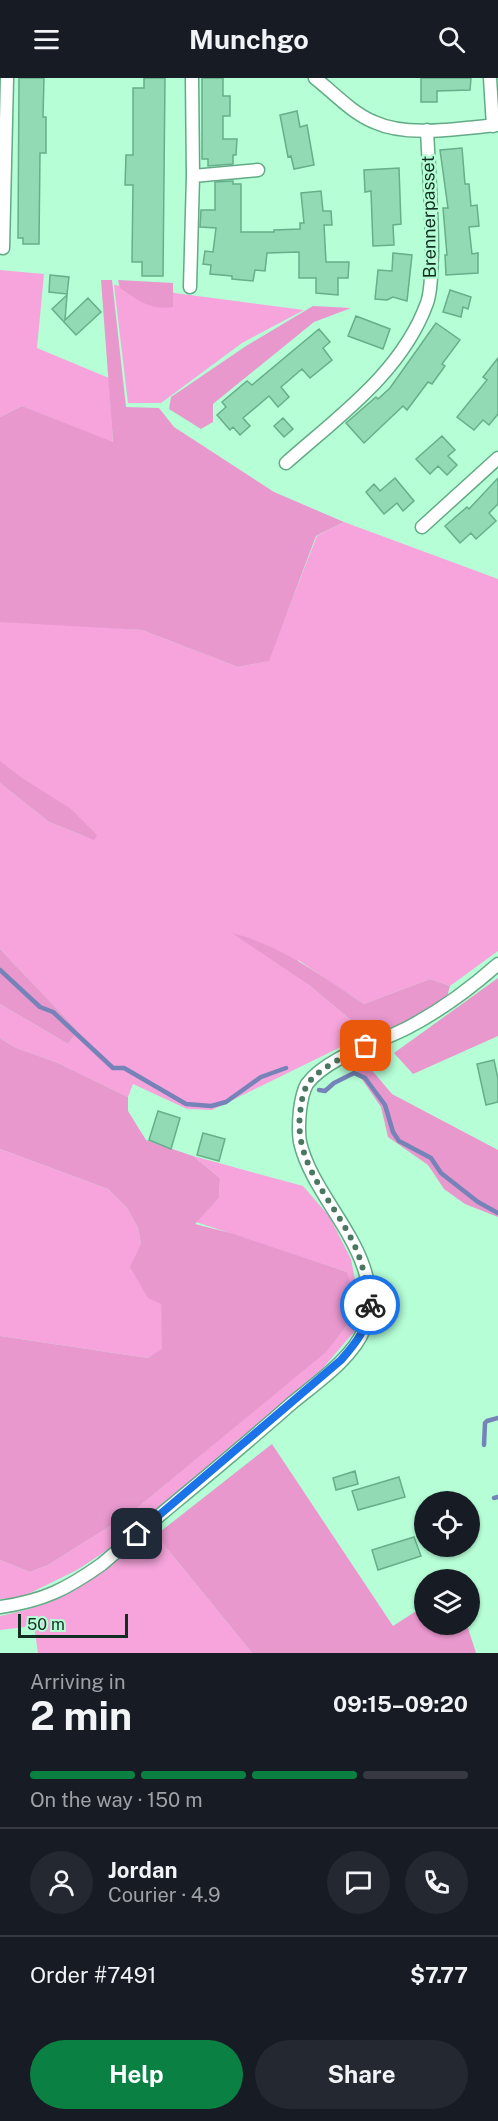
<!DOCTYPE html>
<meta charset="utf-8">
<style>
:root{--surface:#171b24;--page:#242831;--text:#f1f3f6;--muted:#9ea1a6;--line:#363941;--accent:#0b8043}
body{margin:0;font-family:"Public Sans",sans-serif;background:var(--page);color:var(--text);height:100vh;display:flex;flex-direction:column;font-size:22px;white-space:nowrap}
*{box-sizing:border-box;margin:0}
p{font-size:20px;color:var(--muted)}
.icon{flex:none;width:33px;height:33px;fill:none;stroke:currentColor;stroke-width:2;stroke-linecap:round;stroke-linejoin:round}
.map{position:relative;height:1575px;overflow:hidden}
.details{display:flex;flex-direction:column;background:var(--surface);flex:1}
.details>*{flex:none}
.buttons{position:absolute;left:414px;top:1413px;display:grid;gap:12px}
.buttons a{display:grid;place-items:center;width:66px;height:66px;border-radius:50%;background:var(--surface);box-shadow:0 2px 4px #0004;font-size:30px}
.scale{position:absolute;left:18px;bottom:15px;width:110px;box-sizing:border-box;padding-left:6px;border:3px solid #112f21;border-top:0;font-size:16px;line-height:21px;white-space:nowrap;color:#112f21;-webkit-text-stroke:4px #b5fed6;paint-order:stroke}
.pin{position:absolute;display:grid;place-items:center;width:51px;height:51px;color:#fff;margin:-26px;border-radius:12px;box-shadow:0 3px 9px #0006}
.courier{position:absolute;display:grid;place-items:center;width:60px;height:60px;margin:-30px;border:4px solid #1a73e8;border-radius:50%;background:#fff;color:#222;box-shadow:0 2px 8px #0007}
.headline em{font-style:normal;font-weight:700}
.headline div{display:flex;flex-direction:column-reverse}
.headline{display:flex;align-items:center;justify-content:space-between;height:102px;padding:0 30px}
h1{font-size:39px;font-weight:700;line-height:45px}
.bar{display:grid;grid-template-columns:repeat(4,1fr);gap:9px 6px;align-content:center;height:72px;padding:0 30px}
.bar i{height:8px;border-radius:4px;background:var(--line)}
.bar .active{background:var(--accent)}
.bar p{grid-column:span 4}
.line{display:flex;align-items:center;gap:15px;padding:0 30px;border-top:2px solid var(--line)}
.line div{flex:1}
.round{display:grid;place-items:center;flex:none;width:63px;height:63px;border-radius:32px;background:var(--page)}
.cta{display:flex;gap:12px;margin-top:auto;padding:12px 30px}
.cta a{flex:1;height:69px;border-radius:36px;background:var(--accent);color:#fff;font-size:24px;font-weight:700;line-height:69px;text-align:center}
.cta a+a{background:var(--page);color:var(--text)}
header{display:flex;justify-content:space-between;align-items:center;height:78px;padding:0 30px;background:var(--surface);font-size:27px;font-weight:700}
.map>svg:first-child{display:block}
.green{fill:#f6a4db}
.forest{fill:#e998ce}
.lines{fill:none;stroke-linecap:round;stroke-linejoin:round}
.stream{stroke:#7683b8;stroke-width:4.5}
.building{fill:#92dab3;stroke:#67ae89;stroke-width:1.5}
.minor-casing{stroke:#63aa86;stroke-width:15}
.minor{stroke:#fff;stroke-width:12}
.done{stroke:#4a7760;stroke-width:6;stroke-dasharray:0 10.8}
.route{stroke:#1a73e8;stroke-width:8}
.labels{text-anchor:middle;stroke-width:5;stroke-linejoin:round;paint-order:stroke}
.street-label{font-size:18px;fill:#112f21;stroke:#b5fed6}
</style>
<header><svg class="icon" aria-label="menu" viewBox="0 0 24 24"><path d="M4 6h16M4 12h16M4 18h16"/></svg>Munchgo<svg class="icon" aria-label="search" viewBox="0 0 24 24"><circle cx="10" cy="10" r="6"/><path d="M15 15l6 6"/></svg></header>
<div class="map">
<svg width="498" height="1575" viewBox="0 0 498 1575">
<rect width="100%" height="100%" fill="#b5fed6"/>
<path class="green" d="M0,192L44,196L37,270L109,300L113,365L22,328L0,339Z
M114,207L304,232L242,265L161,325H128Z
M344,444L498,501V873L450,908L430,901L364,926L298,882L309,907L352,943L357,961L212,1032L187,1031L133,1006L128,1019L58,985L14,969L0,960V926L68,966L78,953L0,871V705L49,744L84,758L0,691V542L142,552L238,589L268,583L317,458Z
M0,1071L108,1111L127,1130L138,1150L141,1166L161,1226L163,1269L161,1273L148,1280L0,1258Z
M193,1078L303,1108L329,1138L351,1181L360,1228L354,1254L323,1290L115,1467L77,1492L22,1519L0,1521V1482L30,1494L48,1487L131,1435L326,1273L348,1246L347,1194L196,1144L219,1120L220,1100Z
M156,1457L252,1575H38L34,1548L0,1552V1538C28,1532 55,1525 79,1509C105,1492 125,1466 156,1457Z"/>
<path class="forest" d="M101,202H112L126,329L159,330L174,349L274,414L344,444L316,458L269,583L238,589L142,552L0,544V339L22,328L113,364Z
M118,202L173,205V229C151,233 137,222 120,210Z
M313,228L351,230L314,244L213,326V344L201,351L169,331L171,319L246,268Z
M0,683L22,700L70,730L97,757L94,762L49,744L0,705Z
M232,855C282,868 322,898 364,926L430,901L450,908L447,919L401,946L357,961L352,943L309,907Z
M0,871L78,953L68,966L0,926Z
M498,900V958L413,996L394,975Z
M0,960L14,969L58,985L128,1019V1033L146,1062L193,1078L220,1100L219,1120L195,1146L234,1156L347,1194L353,1215L348,1246L326,1274L131,1435L48,1487L30,1494L0,1482V1258L148,1280L162,1271L161,1226L148,1220L130,1189L141,1166L138,1150L127,1130L108,1111L0,1071Z
M350,984L370,990L392,1016L498,1072V1139L465,1126L444,1111L428,1087L388,1059L381,1029Z
M272,1366L393,1548L424,1528V1546L467,1547L476,1575H252L156,1457Z"/>
<g class="lines">
<path class="stream" d="M0,892L40,929L53,934L113,990H124L186,1026L211,1028L226,1024L261,999L286,990
M319,1012L325,1013L334,1005L354,995L365,1000L385,1027L393,1054L399,1063L431,1080L441,1095L478,1124L498,1135
M484,1367L485,1345L487,1343L498,1340
M494,1420L498,1419"/>
</g>
<path class="building" d="M19,0H44L43,39H46V75H40L39,166H23V160H18Z
M144,0H165L163,198H142V184H132L133,107H125L126,77H133V10H144Z
M202,0H223V18H230V38H223V61H237L236,77H233V86L208,88V81H202Z
M421,0H471L470,12L437,13V24H421Z
M297,33L300,49L307,47L314,87L294,91L291,78L288,79L280,37Z
M462,70L465,106H469L471,128L477,127L479,148L469,149L472,176L478,175V195L446,197L445,177H447L443,130H448L440,72Z
M399,90L401,146L393,147L394,167L373,168L371,113L365,114L364,92Z
M233,103V106H241V154H274V152L300,151V145H304L301,115L321,113L323,133H331L332,147H324L326,184H349L348,200H338V217L316,215V200H299V174L267,175L265,193L255,192L253,203L232,201V198L210,196L211,187L203,186L205,173L213,174L216,150L200,149L201,132H215V104Z
M393,175L412,177L407,223L393,219L387,222L375,221L378,192L392,193Z
M50,197L69,199L67,216L49,214Z
M450,212L471,219L468,231L463,229L461,239L443,234Z
M67,217L65,242L88,220L101,234L76,257L52,231Z
M356,238L390,251L383,271L348,258Z
M436,245L460,262L442,286L445,288L432,306L428,304L407,332L403,328L364,365L346,345L376,319L378,321L390,310Z
M319,251L330,264L323,270L332,282L310,300L302,291L281,309L289,319L278,329L269,318L243,340L250,348L240,357L233,349L230,352L217,337L226,329L222,324L247,303L252,307Z
M498,280V336L489,347L483,342L474,352L457,339L487,302L483,299Z
M283,340L293,351L284,359L274,348Z
M442,358L455,372L448,378L457,387L447,397L438,388L430,396L416,381Z
M395,400L414,423L403,433L397,425L384,436L366,414L374,406L380,413Z
M498,400V426L489,435L496,443L476,461L471,455L460,465L445,448L467,429L469,431Z
M494,982L498,1001V1024L486,1027L477,986Z
M158,1033L180,1040L171,1071L149,1062Z
M203,1055L225,1061L219,1083L197,1077Z
M355,1393L358,1406L336,1412L333,1400Z
M399,1399L405,1419L358,1432L352,1413Z
M414,1459L421,1478L378,1492L372,1472Z"/>
<g class="lines">
<g class="minor-casing">
<path id="minor" d="M315,0C334,15 352,35 374,44C409,60 460,50 498,47
M490,0L493,48
M193,98L258,92
M3,170L7,0
M190,209L193,98L192,0
M286,385C339,338 402,294 427,225C432,211 431,191 432,175C432,134 429,93 427,52
M422,449L498,380
M0,1529C43,1523 67,1511 102,1486C165,1432 230,1380 292,1325C315,1306 354,1279 364,1251C390,1180 314,1126 300,1064C298,1053 299,1042 300,1032C301,1024 303,1013 307,1006C328,978 379,965 409,949C441,932 471,910 498,886"/>
</g>
<use href="#minor" class="minor"/>
</g>
<g class="lines">
<path class="done" d="M366,968C349,976 314,992 306,1009C302,1018 301,1027 300,1036C294,1090 338,1127 357,1173C364,1191 367,1208 370,1227"/>
<path class="route" d="M137,1456L341,1282C356,1265 368,1250 370,1227"/>
</g>
<g class="labels">
<g class="street-label">
<text transform="translate(429 139) rotate(-91)" y="6">Brennerpasset</text>
</g>
</g>
</svg>
<div class="buttons">
<a><svg class="icon" aria-label="locate" viewBox="0 0 24 24"><circle cx="12" cy="12" r="6"/><path d="M12 2v4M12 18v4M2 12h4M18 12h4"/></svg></a>
<a><svg class="icon" aria-label="layers" viewBox="0 0 24 24"><path d="M12 4l9 5-9 5-9-5zM3 14l9 5 9-5"/></svg></a>
</div>
<div class="scale">50 m</div>
<div class="pin" style="left:366px;top:968px;background:#ea580c"><svg class="icon" aria-label="bag" viewBox="0 0 24 24"><path d="M5 8h14l-1 12H6zM9 8a3 3 0 0 1 6 0"/></svg></div>
<div class="pin" style="left:137px;top:1456px;background:#1f2937"><svg class="icon" aria-label="home" viewBox="0 0 24 24"><path d="M3 11l9-7 9 7M6 9v11h12V9"/></svg></div>
<div class="courier" style="left:370px;top:1227px"><svg class="icon" aria-label="bike" viewBox="0 0 24 24"><circle cx="6" cy="16" r="4"/><circle cx="18" cy="16" r="4"/><path d="M6 16l4-8h5l3 8M10 8l3 8H6M13 5h3"/></svg></div>
</div>
<section class="details">
<div class="headline"><div><h1>2 min</h1><p>Arriving in</p></div><em>09:15–09:20</em></div>
<div class="bar"><i class="active"></i><i class="active"></i><i class="active"></i><i></i><p>On the way · 150 m</p></div>
<div class="line" style="height:108px"><a class="round"><svg class="icon" aria-label="person" viewBox="0 0 24 24"><circle cx="12" cy="8" r="4"/><path d="M4 21q1-7 8-7t8 7"/></svg></a><div><b>Jordan</b><p>Courier · 4.9</p></div><a class="round"><svg class="icon" aria-label="chat" viewBox="0 0 24 24"><path d="M4 5h16v11H9l-5 4z"/></svg></a><a class="round"><svg class="icon" aria-label="phone" viewBox="0 0 24 24"><path d="M5 4h4l2 5-3 2q2 4 5 5l2-3 5 2v4C11 20 4 13 5 4z"/></svg></a></div>
<div class="line" style="height:78px"><div>Order #7491</div><b>$7.77</b></div>
<div class="cta"><a>Help</a><a>Share</a></div>
</section>
